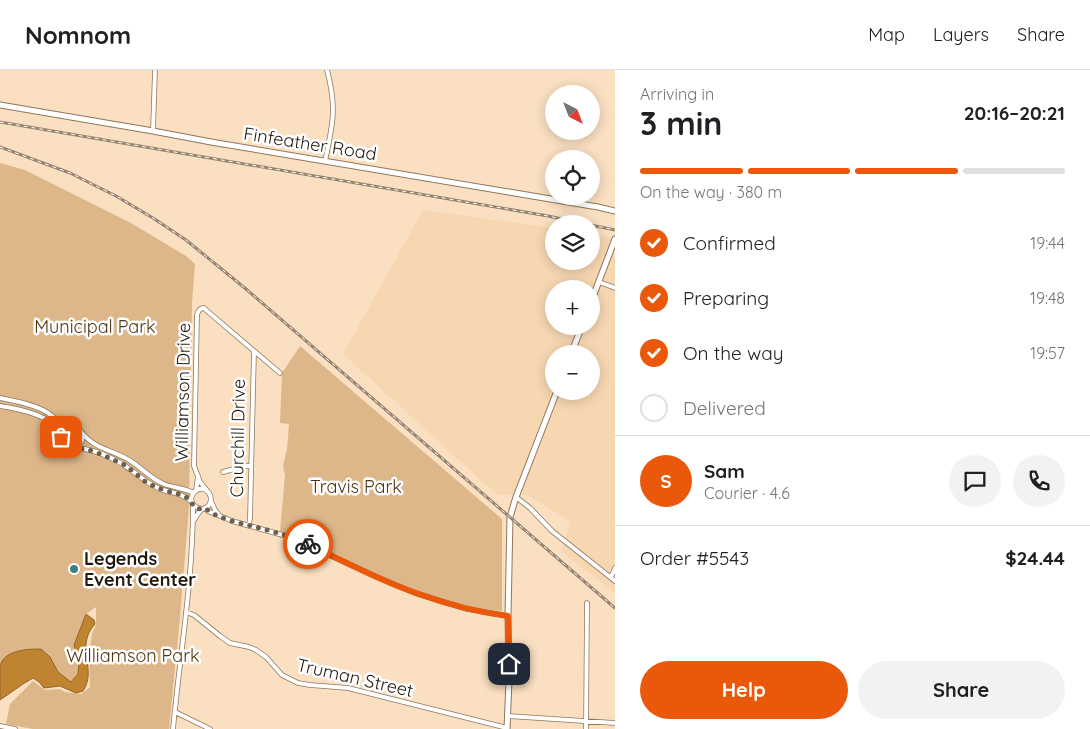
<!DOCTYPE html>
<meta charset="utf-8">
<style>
:root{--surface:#fff;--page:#f2f2f2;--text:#202124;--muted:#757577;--line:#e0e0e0;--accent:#ea580c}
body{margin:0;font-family:Quicksand,sans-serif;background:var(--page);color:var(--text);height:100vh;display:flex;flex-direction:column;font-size:19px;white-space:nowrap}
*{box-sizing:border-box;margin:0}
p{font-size:16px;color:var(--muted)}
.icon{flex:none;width:28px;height:28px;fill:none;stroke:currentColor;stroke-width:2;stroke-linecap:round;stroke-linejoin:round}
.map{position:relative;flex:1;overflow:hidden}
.drawer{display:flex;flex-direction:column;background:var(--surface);width:475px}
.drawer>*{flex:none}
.needle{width:32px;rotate:138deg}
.controls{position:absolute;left:545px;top:15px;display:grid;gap:10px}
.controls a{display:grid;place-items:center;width:55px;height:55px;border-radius:50%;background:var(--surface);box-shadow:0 2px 12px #0003;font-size:25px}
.pin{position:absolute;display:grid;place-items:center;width:42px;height:42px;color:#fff;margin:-21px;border-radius:10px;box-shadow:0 2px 8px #0006}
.courier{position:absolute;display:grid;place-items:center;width:50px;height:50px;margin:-25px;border:4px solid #ea580c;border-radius:50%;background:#fff;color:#222;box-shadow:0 1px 6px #0007}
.overview em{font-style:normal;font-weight:700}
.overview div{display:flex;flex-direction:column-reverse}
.overview{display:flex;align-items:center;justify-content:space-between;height:85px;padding:0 25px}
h1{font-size:32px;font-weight:700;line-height:38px}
.bar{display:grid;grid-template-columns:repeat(4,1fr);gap:8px 5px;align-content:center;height:60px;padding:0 25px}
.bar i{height:6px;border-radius:4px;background:var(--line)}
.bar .on{background:var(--accent)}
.bar p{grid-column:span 4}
.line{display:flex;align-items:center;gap:12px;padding:0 25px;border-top:1px solid var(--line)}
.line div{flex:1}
.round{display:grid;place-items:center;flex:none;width:52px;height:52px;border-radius:26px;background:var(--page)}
ol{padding:0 25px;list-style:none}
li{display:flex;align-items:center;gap:15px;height:55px}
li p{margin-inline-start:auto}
li .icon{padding:5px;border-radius:50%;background:var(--accent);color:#fff;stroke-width:4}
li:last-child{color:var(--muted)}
li i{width:28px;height:28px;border:2px solid var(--line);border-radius:50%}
.button{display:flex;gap:10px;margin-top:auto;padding:10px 25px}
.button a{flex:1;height:58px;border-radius:30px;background:var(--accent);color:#fff;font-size:20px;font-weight:700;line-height:58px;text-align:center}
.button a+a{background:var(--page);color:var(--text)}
header{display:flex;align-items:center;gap:30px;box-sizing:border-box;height:70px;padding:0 25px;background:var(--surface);border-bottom:1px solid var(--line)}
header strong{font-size:24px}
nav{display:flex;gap:28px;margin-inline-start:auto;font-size:18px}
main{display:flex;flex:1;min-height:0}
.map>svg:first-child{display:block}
.built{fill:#f7d7b2;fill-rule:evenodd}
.green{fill:#ddb78a}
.water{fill:#c08430;stroke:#916426}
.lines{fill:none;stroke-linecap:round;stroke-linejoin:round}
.minor-casing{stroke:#8e775b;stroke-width:5.5}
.tertiary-casing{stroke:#8e775b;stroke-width:7}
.minor{stroke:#fff;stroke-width:4}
.tertiary{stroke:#fff;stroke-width:5}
.rail-casing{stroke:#96836e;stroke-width:3}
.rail{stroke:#fff;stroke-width:1;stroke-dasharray:4;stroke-linecap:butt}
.done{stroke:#6e5e4d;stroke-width:5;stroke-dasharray:0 9}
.route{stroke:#ea580c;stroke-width:6}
.poi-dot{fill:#3a8283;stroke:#fff;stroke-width:2}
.labels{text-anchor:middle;stroke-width:5;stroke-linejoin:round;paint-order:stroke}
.street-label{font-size:18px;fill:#22190e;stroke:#fff}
.park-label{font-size:18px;fill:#4e3513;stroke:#fff}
.poi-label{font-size:18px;font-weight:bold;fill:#22190e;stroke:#fff;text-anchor:start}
</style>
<header>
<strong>Nomnom</strong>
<nav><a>Map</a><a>Layers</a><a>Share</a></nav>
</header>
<main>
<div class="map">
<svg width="615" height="659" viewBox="0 0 615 659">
<rect width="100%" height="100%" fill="#fadfc1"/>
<path class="built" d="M423,140L554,158V191H591V163L615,169V523L562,482L570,451L527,425H497L343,284ZM554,219H591V256H554ZM554,284H591V321H554Z"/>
<path class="green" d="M0,93L25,100L131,153L186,186L195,194L192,233L189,438L179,558L169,659H33L6,654L10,634L33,611L45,620L60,619L65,622L81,624L90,617L89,585L92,563L96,555V537L86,544L74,575L79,592L78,604L71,612L58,602L50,587L3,591L0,597Z
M300,276L502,449V541C484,540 466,536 449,531C390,514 336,484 280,461L285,406L283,396L287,379L289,354L280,353L282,303Z"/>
<path class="water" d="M86,544L94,550L95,554C74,577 98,599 83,621L76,623L60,616L44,618L39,612L33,608L23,614L0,630C0,619 0,607 0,597C3,580 27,579 41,579L50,587L58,602L71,612L78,604L79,592L74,575Z"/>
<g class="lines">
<g class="minor-casing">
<path id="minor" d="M153,61L155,0
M325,91C333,54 337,37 327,0
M599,212L615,218
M0,328C15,331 29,333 43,340C52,345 60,353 70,357
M0,336C19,339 53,345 61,365
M83,364C94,378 114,381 129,390C141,397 151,409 164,414C174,418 184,418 194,423
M75,377C95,366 70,346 62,363C61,366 61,371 64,374C69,380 78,377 85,379C89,380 93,381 97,382C108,386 121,392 131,400C141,407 148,414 160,419C171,423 183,423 192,432
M223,402L245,396H251
M196,421L198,406
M208,422L200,412L194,396L197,245C198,241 200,238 204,238L206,240L280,303
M516,427L530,438L552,461L615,511
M211,431L215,440L219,445
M205,438L208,441L232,451L290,467L377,507L415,523L467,539L508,546
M194,450C196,447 198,443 201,440C203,439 205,438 207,437C212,433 212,426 208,422C197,410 180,435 202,439
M249,456L250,448L254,281
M611,507L615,498
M186,542L194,545L220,566L230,573L249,577L256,580L266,587L282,605L298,613L310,615L348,618L507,658
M175,642L210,659
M507,646L615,653
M0,656L15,659
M173,659C180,584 193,510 193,435
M586,659L587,533"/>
</g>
<g class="tertiary-casing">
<path id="tertiary" d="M0,35L153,61L211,72L598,137L615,141
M591,232L615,169
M571,284L582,256
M507,659L509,610L508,546L510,447L516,427L557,321"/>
</g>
<use href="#minor" class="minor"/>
<use href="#tertiary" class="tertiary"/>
<g class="rail-casing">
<path id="rail" d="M0,52L548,146L585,154
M0,77L70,103L116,126L153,148L186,170L246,219L615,538
M591,155L615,160"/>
</g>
<use href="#rail" class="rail"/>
</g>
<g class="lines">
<path class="done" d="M61,367L63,373L69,378L86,379L101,384L114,390L125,395L147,413L163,420L178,424L188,428L193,435L198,439L205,438C218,450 250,455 267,460C281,464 295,468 308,474"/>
<path class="route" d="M308,474C343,491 378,510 416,523C446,534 477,542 508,546L509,594"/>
</g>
<circle class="poi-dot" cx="74" cy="499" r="5"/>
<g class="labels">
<g class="street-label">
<text transform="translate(310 74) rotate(9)" y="6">Finfeather Road</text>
<text transform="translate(183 322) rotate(-89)" y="6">Williamson Drive</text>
<text transform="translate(238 368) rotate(-89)" y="6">Churchill Drive</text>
<text transform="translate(355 608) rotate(13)" y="6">Truman Street</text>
</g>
<g class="park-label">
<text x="95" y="263">Municipal Park</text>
<text x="356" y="423">Travis Park</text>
<text x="133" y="592">Williamson Park</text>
</g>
<g class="poi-label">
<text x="84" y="495">Legends<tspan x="84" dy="21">Event Center</tspan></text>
</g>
</g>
</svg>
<div class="controls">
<a><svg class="needle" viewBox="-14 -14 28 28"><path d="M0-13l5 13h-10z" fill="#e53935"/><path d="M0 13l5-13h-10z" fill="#757577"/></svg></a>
<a><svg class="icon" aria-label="locate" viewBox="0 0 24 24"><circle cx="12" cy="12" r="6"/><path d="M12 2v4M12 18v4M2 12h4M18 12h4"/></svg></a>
<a><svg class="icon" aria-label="layers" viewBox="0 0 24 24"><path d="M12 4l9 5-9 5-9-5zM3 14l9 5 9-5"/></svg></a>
<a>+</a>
<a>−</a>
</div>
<div class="pin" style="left:61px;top:367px;background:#ea580c"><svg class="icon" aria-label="bag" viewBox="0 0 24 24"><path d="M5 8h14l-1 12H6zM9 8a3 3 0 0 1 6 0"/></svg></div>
<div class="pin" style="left:509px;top:594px;background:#1f2937"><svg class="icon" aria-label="home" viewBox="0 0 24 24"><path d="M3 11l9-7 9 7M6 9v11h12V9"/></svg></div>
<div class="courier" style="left:308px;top:474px"><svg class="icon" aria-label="bike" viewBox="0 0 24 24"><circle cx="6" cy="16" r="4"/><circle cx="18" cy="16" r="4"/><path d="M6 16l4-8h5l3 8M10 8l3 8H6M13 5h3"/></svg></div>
</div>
<section class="drawer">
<div class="overview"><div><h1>3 min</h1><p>Arriving in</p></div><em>20:16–20:21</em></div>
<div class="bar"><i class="on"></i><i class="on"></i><i class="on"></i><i></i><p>On the way · 380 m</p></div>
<ol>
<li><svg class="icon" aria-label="check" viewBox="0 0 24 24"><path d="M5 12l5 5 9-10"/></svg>Confirmed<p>19:44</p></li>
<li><svg class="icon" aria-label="check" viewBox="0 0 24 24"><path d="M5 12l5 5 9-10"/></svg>Preparing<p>19:48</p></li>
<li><svg class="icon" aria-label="check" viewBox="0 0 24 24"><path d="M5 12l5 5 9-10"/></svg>On the way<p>19:57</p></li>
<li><i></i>Delivered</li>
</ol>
<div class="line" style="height:90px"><b class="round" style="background:var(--accent);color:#fff">S</b><div><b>Sam</b><p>Courier · 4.6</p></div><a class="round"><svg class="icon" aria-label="chat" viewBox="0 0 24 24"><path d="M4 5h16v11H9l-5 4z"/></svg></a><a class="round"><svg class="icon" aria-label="phone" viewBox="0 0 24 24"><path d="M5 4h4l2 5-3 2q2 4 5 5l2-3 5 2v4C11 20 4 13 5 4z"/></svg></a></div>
<div class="line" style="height:65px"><div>Order #5543</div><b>$24.44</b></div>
<div class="button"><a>Help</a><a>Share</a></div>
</section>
</main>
